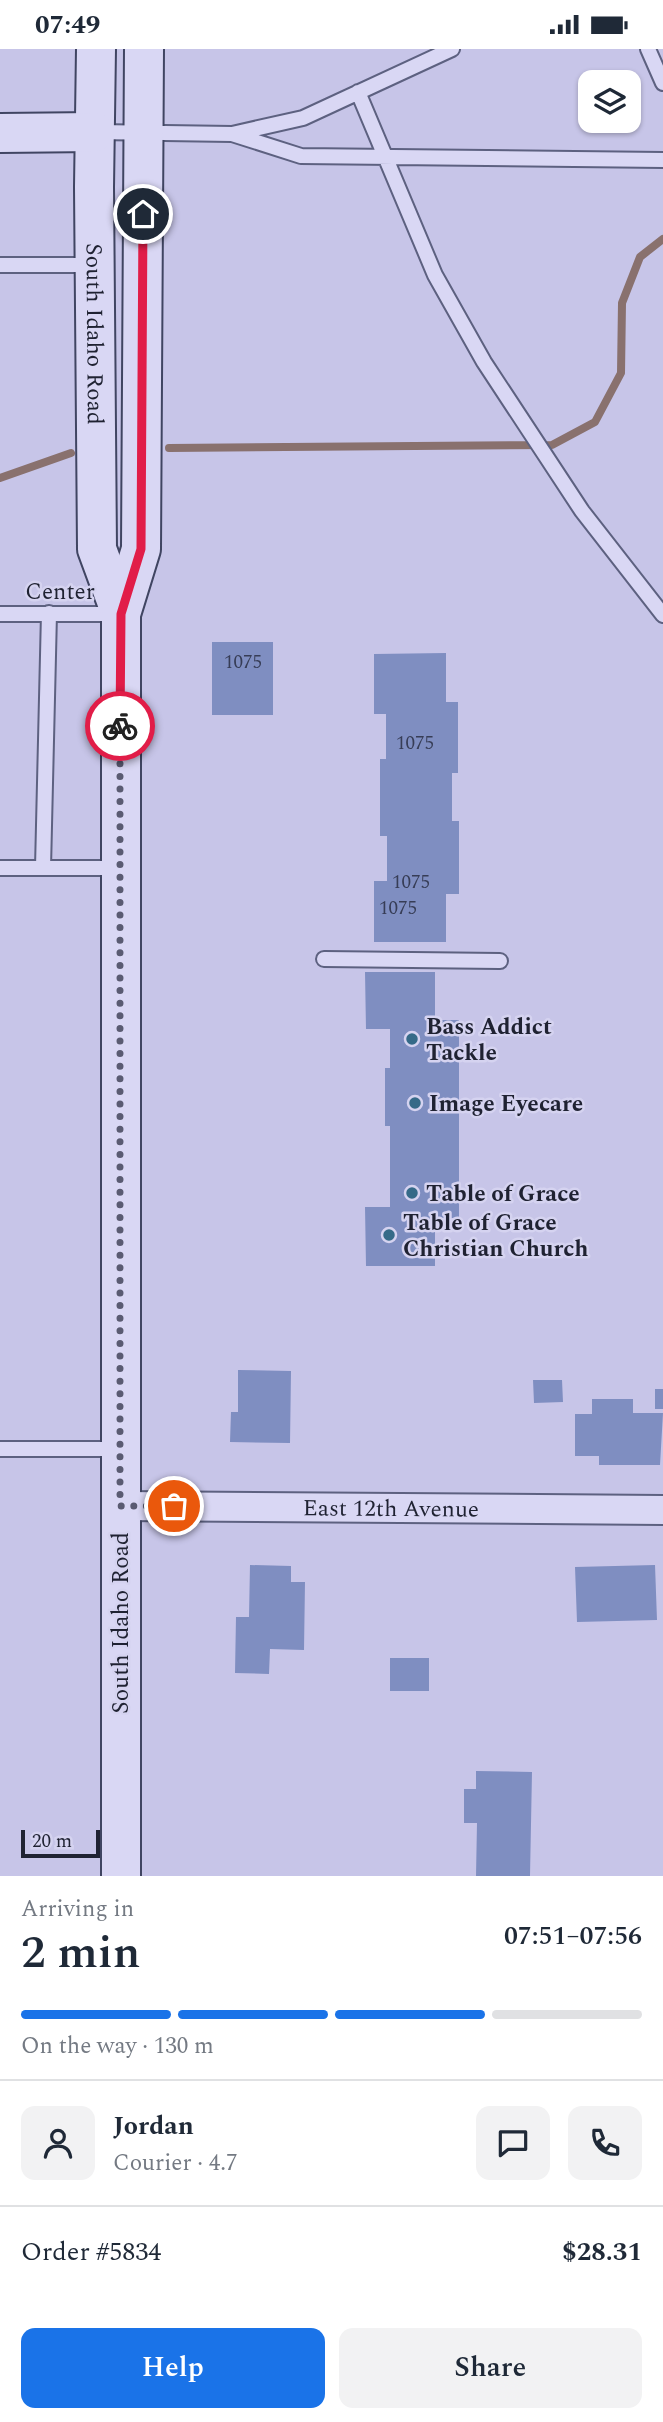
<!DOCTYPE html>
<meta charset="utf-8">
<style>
:root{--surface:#fff;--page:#f2f2f3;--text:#1f2937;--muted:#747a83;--line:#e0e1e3;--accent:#1a73e8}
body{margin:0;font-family:Spectral,serif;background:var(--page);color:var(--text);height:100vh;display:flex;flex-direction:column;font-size:26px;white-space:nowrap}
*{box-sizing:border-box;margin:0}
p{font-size:23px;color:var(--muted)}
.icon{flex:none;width:38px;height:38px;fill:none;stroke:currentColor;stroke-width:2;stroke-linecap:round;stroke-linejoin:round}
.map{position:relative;height:1827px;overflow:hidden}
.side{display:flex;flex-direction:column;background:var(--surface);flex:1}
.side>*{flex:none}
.tools{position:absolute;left:578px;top:21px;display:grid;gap:14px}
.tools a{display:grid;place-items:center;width:63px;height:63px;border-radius:14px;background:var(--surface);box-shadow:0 2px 5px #0004;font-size:35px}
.scale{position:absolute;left:21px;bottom:18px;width:79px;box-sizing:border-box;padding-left:7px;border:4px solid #1f2232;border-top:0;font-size:19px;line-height:24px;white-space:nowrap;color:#1f2232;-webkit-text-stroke:5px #d5d3f0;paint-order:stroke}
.pin{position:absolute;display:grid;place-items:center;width:60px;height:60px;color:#fff;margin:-30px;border:4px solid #fff;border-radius:50%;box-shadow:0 2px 7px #0007}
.courier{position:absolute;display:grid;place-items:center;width:70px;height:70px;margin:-35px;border:5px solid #e11d48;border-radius:50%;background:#fff;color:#222;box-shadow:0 2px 9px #0007}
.summary em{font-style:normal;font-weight:600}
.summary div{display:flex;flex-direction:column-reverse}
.summary{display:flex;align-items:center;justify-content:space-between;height:119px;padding:0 21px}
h1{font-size:46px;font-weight:600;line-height:52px}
.bar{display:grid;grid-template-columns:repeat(4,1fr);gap:10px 7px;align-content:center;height:84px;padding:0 21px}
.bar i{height:9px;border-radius:5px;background:var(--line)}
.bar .on{background:var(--accent)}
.bar p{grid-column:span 4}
.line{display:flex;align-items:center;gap:18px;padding:0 21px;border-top:2px solid var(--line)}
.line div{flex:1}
.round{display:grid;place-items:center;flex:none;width:74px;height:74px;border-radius:14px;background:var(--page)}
.action{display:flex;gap:14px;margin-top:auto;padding:14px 21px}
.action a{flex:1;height:80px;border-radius:14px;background:var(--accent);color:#fff;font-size:28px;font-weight:600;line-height:80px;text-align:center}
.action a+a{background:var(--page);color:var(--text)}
.status{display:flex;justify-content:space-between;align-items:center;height:49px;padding:0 35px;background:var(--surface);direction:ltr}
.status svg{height:19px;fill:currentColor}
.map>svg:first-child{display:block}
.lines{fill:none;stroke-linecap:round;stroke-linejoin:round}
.stream{stroke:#89716e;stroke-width:8}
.building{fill:#7f8ec1}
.lane-casing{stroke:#5d6180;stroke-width:18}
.street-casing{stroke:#5d6180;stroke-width:32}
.secondary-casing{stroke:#404562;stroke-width:42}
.lane{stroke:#d9d7f4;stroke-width:14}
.street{stroke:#d9d7f4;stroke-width:28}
.secondary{stroke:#d9d7f4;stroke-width:38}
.done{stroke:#5a5b72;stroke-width:7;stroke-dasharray:0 12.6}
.route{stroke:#e11d48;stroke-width:9}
.poi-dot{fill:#356a88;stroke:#d5d3f0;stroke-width:2.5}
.labels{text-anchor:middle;stroke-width:5;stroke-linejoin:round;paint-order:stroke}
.number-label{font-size:19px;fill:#373d56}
.street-label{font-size:23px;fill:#1f2232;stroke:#d5d3f0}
.poi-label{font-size:23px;font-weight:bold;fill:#1f2232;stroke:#d5d3f0;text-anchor:start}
</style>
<div class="status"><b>07:49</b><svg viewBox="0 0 49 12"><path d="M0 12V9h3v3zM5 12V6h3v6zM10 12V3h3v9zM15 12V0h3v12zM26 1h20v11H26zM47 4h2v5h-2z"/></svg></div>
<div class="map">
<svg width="663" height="1827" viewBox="0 0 663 1827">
<rect width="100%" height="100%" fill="#c7c5e8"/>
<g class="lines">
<path class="stream" d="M169,399L552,396L595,373L621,324L622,254L640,208L663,190
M0,429L71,404"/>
</g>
<path class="building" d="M212,593H273V666H212Z
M446,604V653H458V724H452V772H459V845H446V893H374V832H387V787H380V710H386V665H374V605Z
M365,923H435V971H459V1169H435V1217H366L365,1158H390V1077H385V1019H390V980H366Z
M238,1321L291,1322L290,1394L230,1393L231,1363H238Z
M533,1331H562L563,1353L534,1354Z
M655,1340H663V1360H655Z
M592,1350H633V1364H663L660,1416H599V1407H575V1365H592Z
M250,1516L291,1517V1533H305L304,1601L270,1600L269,1625L235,1624L236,1568H249Z
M655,1516L657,1571L577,1573L575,1518Z
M390,1609H429V1642H390Z
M476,1722L532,1723L530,1827H476L477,1774H464V1740H476Z"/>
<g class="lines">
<g class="lane-casing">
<path id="lane" d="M648,0L663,34
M358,43L435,226L484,313L582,462L663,566
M97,83L232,85L303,69L452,0
M232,85L301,107L663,111
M0,216H94
M0,565H118
M0,819H118
M43,819L49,564
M324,910L500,912
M0,1400H119"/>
</g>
<g class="street-casing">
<g id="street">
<path id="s1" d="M120,1457L663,1461"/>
</g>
</g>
<g class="secondary-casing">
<g id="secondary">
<path id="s2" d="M96,0L94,138L97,500L121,565"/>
<path d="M0,84L95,83"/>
<path d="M121,1827V565L141,500L144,0"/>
</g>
</g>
<use href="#lane" class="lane"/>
<use href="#street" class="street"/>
<use href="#secondary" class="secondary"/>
</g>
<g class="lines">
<path class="done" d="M120,677V1457H174"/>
<path class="route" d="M120,677L121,565L141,500L143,165"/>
</g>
<g class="poi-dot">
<circle cx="412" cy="990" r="7"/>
<circle cx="415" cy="1054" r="7"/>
<circle cx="412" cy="1144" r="7"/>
<circle cx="389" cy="1186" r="7"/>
</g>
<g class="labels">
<g class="number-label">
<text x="243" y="619">1075</text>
<text x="415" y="700">1075</text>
<text x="411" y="839">1075</text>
<text x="398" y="865">1075</text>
</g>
<g class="street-label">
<text dy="8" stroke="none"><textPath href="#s2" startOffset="285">South Idaho Road</textPath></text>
<text x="60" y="550">Center</text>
<text dy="8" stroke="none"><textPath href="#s1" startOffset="271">East 12th Avenue</textPath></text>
<text transform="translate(120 1574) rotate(-90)" y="8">South Idaho Road</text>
</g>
<g class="poi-label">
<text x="426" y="985">Bass Addict<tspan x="426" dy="26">Tackle</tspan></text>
<text x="429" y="1062">Image Eyecare</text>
<text x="426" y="1152">Table of Grace</text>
<text x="403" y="1181">Table of Grace<tspan x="403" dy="26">Christian Church</tspan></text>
</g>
</g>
</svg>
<div class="tools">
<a><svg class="icon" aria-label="layers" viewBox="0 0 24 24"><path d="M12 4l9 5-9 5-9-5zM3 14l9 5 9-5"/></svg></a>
</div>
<div class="scale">20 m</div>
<div class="pin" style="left:174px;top:1457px;background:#ea580c"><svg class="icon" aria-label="bag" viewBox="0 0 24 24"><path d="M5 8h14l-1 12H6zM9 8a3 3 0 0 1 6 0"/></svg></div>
<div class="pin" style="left:143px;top:165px;background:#1f2937"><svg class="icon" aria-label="home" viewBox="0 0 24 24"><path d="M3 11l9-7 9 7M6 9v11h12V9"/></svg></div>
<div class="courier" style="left:120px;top:677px"><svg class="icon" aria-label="bike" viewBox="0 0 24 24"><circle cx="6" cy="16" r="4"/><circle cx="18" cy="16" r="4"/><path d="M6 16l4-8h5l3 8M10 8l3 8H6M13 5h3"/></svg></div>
</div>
<section class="side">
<div class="summary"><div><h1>2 min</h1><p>Arriving in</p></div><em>07:51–07:56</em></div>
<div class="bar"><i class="on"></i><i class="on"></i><i class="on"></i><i></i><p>On the way · 130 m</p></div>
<div class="line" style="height:126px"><a class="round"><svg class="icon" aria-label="person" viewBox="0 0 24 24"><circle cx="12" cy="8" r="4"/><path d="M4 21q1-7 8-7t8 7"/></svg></a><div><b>Jordan</b><p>Courier · 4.7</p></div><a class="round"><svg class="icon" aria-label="chat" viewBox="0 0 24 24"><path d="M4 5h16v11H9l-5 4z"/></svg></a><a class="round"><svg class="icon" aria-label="phone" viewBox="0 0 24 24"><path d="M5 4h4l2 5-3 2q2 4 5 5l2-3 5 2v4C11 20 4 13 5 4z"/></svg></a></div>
<div class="line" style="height:91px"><div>Order #5834</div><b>$28.31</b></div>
<div class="action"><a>Help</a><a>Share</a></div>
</section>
